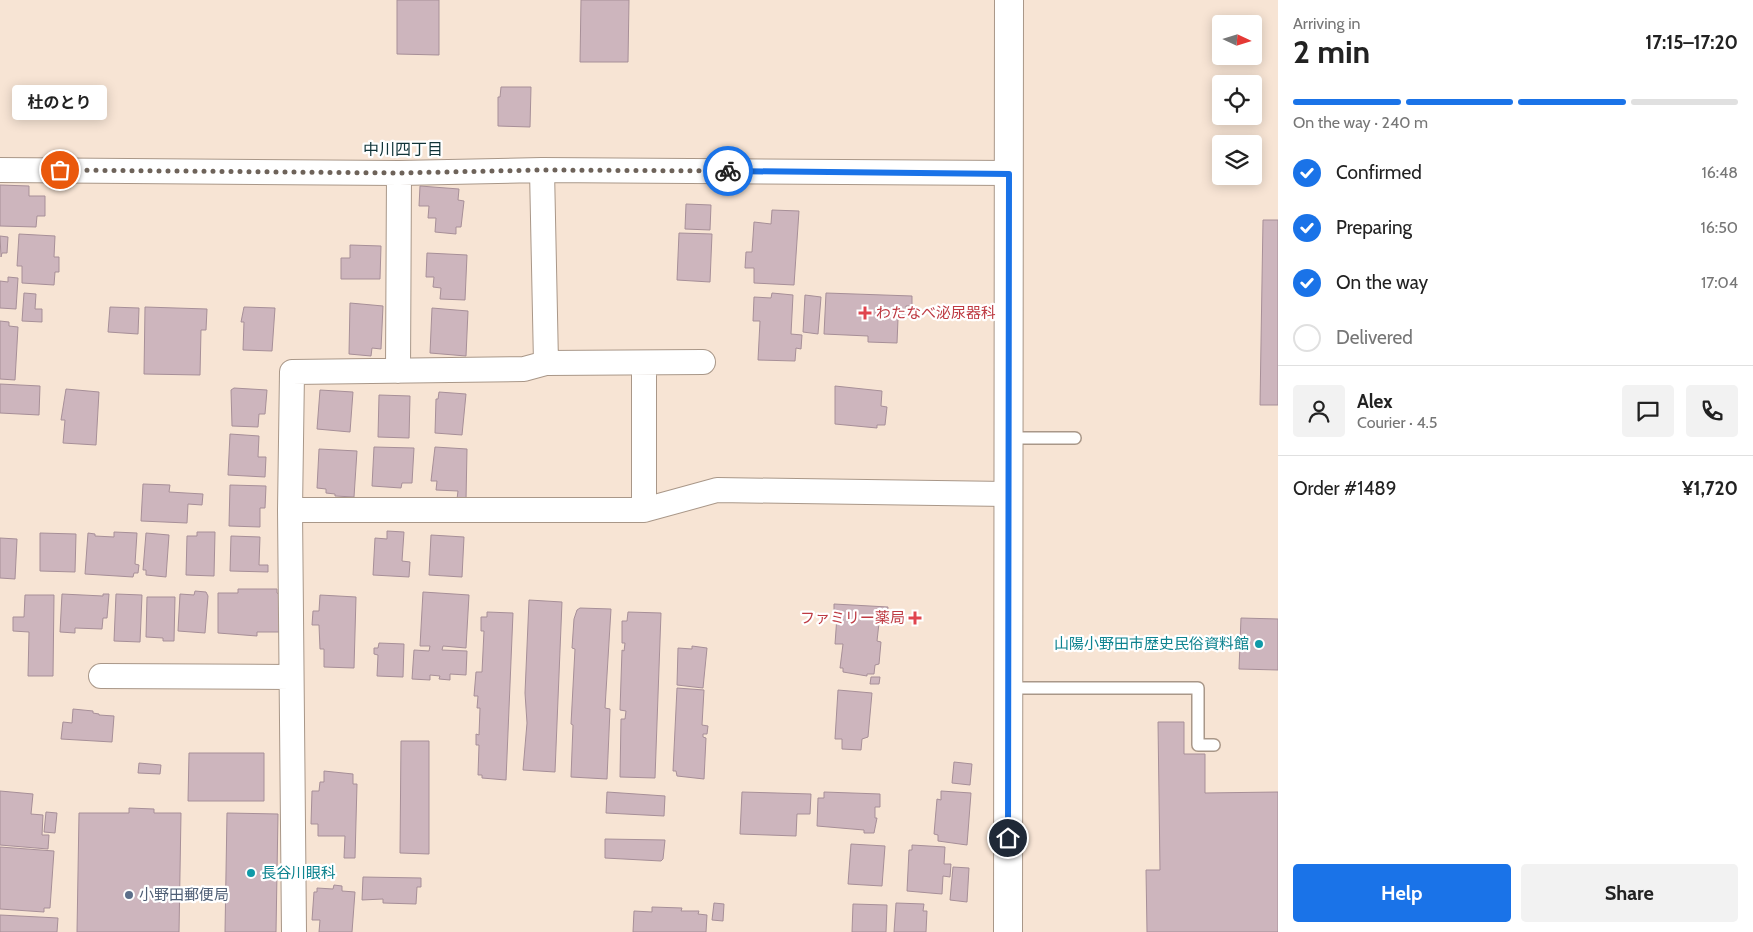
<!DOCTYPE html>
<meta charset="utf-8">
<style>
:root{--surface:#fff;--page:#f2f2f2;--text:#222;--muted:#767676;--line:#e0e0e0;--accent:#1a73e8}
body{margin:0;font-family:Cabin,"Noto Sans JP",sans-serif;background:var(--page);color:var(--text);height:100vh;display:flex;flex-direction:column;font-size:19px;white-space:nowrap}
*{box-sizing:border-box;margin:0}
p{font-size:16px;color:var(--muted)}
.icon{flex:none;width:28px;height:28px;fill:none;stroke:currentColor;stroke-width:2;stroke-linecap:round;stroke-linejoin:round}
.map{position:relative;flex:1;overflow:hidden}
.details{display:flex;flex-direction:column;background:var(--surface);width:475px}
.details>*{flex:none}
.needle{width:32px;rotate:94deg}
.fabs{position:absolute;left:1212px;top:15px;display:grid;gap:10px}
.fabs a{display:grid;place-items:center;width:50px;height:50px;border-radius:5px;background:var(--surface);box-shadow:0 2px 12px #0003;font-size:25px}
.pin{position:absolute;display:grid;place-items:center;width:42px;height:42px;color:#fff;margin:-21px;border:2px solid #fff;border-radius:50%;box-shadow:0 1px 5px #0007}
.courier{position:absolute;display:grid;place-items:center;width:50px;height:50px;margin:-25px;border:4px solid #1a73e8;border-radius:50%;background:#fff;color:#222;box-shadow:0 1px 6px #0007}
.bubble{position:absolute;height:35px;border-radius:5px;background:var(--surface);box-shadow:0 2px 12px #0003;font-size:16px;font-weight:700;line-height:35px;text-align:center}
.overview em{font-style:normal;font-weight:700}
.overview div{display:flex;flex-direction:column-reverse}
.overview{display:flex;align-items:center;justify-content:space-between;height:85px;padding:0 15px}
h1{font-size:32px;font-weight:700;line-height:38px}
.bar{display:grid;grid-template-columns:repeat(4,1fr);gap:8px 5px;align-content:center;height:60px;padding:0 15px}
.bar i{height:6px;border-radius:4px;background:var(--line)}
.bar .active{background:var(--accent)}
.bar p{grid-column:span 4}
.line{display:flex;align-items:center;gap:12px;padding:0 15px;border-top:1px solid var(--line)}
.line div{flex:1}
.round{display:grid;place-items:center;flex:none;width:52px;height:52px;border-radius:5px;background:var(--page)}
ol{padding:0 15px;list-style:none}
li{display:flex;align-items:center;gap:15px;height:55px}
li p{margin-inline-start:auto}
li .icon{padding:5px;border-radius:50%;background:var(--accent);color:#fff;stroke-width:4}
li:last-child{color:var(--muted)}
li i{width:28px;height:28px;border:2px solid var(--line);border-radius:50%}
.cta{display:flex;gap:10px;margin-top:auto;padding:10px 15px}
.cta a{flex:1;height:58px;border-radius:5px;background:var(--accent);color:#fff;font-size:20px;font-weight:700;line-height:58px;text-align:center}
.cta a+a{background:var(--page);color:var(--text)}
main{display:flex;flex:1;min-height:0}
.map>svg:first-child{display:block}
.building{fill:#cdb5bd;stroke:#a78f98}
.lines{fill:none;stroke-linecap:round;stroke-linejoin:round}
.service-casing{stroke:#a99788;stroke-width:14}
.minor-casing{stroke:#a99788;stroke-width:26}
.tertiary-casing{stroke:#a99788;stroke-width:30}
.service{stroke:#fff;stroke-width:11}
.minor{stroke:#fff;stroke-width:24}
.tertiary{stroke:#fff;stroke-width:28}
.done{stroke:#6e635a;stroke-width:5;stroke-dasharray:0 9}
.route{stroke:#1a73e8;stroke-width:6}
.health-dot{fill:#e0444e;stroke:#fff;stroke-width:2}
.culture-dot{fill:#0f9aa8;stroke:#fff;stroke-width:2}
.service-dot{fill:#5c6f8a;stroke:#fff;stroke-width:2}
.labels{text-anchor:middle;stroke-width:4.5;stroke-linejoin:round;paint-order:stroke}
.health-label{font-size:15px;fill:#be3a42;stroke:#fff;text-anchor:start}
.culture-label{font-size:15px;fill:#0d838f;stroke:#fff;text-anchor:end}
.service-label{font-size:15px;fill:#4e5e75;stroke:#fff;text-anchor:start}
.neighbourhood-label{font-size:16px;fill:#113438;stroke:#fff}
</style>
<main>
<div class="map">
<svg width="1278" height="932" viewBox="0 0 1278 932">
<rect width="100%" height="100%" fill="#f7e4d4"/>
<path class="building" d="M397,0H439V55L397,54Z
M581,0H629L628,62H580Z
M501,87H531L530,127L498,126V97H500Z
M0,185L29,186V196H45V216H37L36,227L0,226Z
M420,186L459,189L458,200L464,201L461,227H456V234L435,232L436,218H428L429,206H419Z
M686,204L711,205L710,230L685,229Z
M772,210L799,211L794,285L754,283V268H745L746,252H752L754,222L771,224Z
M1263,220H1278V405H1260Z
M679,233L712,234L710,282L677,280Z
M19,234L55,236L54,257H59V272H55L54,285L22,283V266H17Z
M0,236L8,237L7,253H2L1,257Z
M350,245L381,246L380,279H341V258H350Z
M427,253L467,255L465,300L440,299L441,288L433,287L434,277H426Z
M8,277L18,278L16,309L0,308V281L8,282Z
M24,293L36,294L35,309H42V322L22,321Z
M772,293L793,295L791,334L802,335L801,349L796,348L795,361L758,360L760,321H753L754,297L771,298Z
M826,293L912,296V306H906L905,319H898L897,343L868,342V336L824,334Z
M805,295L821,297L818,334L803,332Z
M350,303L383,306L381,349L372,348L371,356L349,354Z
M110,307L139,308L138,334L108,332Z
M145,307L207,309L206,330H201L200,375L144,374Z
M244,307L275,308L272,351L243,350L244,322H241Z
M432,308L468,311L466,356L430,353Z
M0,321L9,322V326L18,327L15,380L0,379Z
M0,384L40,386L39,415L0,413Z
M835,386L882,391L881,406L887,407L885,425H877V428L835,424Z
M234,388L267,390L265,414H259L258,427L232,426L231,390Z
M66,389L99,392L96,445L63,443L65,420H61Z
M320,390L353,392L350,432L317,429Z
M439,392L466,394L462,435L435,433L436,399H438Z
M379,395L410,396L409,438L378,437Z
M230,434L259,436L258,457H266L265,477L228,475Z
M374,447L414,448L412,483H402L401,488L372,486Z
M435,447L467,449L466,500L457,499L458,491L436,490L437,481H431Z
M319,449L357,451L354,497L335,496V494L326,493V489L317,488Z
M143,484L170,485L169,492L203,494L202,505L188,504L187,523L141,521Z
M230,485L266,486L265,508H260V527L229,526Z
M387,531L404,532L402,561L410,562L409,577L373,575L375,538L387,539Z
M114,532L137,533L135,564L139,565L138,573H134L133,577L85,574L88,533L95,534V536L114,537Z
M197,532H215L214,576L186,575L187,536H197Z
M40,533L76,534L75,572L40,571Z
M146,533L169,535L166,577L146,575V570H143Z
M431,535L464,537L462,577L429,575Z
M231,536L260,537L259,565H268V572L230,571Z
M0,538L17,539L15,579L0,578Z
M238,589H277V593L279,594L281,632H257V636L218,633V593H238Z
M195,591L206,592L208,596L205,633L178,631L180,594L194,595Z
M423,592L469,595L466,648L443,646L442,650L467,651L466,675L450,674V680L439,679L440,676L430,675V680L412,679L414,650L429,651L430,646H420Z
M62,594L103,596V594H109L107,618H103L102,629L75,628V633L60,632Z
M116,594L142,595L140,642L114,641Z
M25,595H54L53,676H28L29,632L13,631V617H24Z
M320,595L356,597L354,668L324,667V649H320L319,625H312L313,611H319Z
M147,597H175L174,641H163V638L146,637Z
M529,600L562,602L555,772L523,770L527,723L525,693Z
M834,604L888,607L886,624L879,623L877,641L881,642L879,664L875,665L874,674H867V676L843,672V668H840L843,644H835L837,616H834Z
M580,608L611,609L605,708L610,709L607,779L571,777L573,725L571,724L575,649L572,648L574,619L577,610Z
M487,612L513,613L506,780L482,778V775H478L479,745H476V734L479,735L480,708H477L478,696H474L476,672H482L484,631H481V617H487Z
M628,612L661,613L655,778L620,777L621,719H625L626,711L620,710L622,650L624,651L625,643H622V621H627Z
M1241,618L1278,619V670L1239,669Z
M379,643L404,644L403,677L377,676L378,655L374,654V648H378Z
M692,646L707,648L703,688L677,685L678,648L692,649Z
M871,677H880L879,684H870Z
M677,688L704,690L702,725L708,726L707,734H703V737L706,738L704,779L677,776L676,771H673Z
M838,690L872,693L868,737L862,739L861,750L842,749V739H835Z
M73,709L93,711V713L99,714V715L114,716L112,742L61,739L63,722L72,723Z
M1158,722H1184V754H1205V793L1278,792V932H1147L1146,870H1160Z
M401,741H429V854L400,853Z
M189,753H264V801H188Z
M954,762L972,764L970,785L952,783Z
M139,763L161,765L160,774L138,773Z
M324,771L353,774V784H357L355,858H344L345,836H318V824H311L312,791H319L320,782H324Z
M0,791L33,794L31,814L43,815L42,835H49L48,849L0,845Z
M941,791L971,793L967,845L938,841V835L934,834L937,799L941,800Z
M607,792L665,796L664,816L606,813Z
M742,792L811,794L810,814H797L796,836L740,834Z
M824,792L880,794V807H875V818H877L874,833H864V830L817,826L818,798H824Z
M129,808L154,809V813H181L179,932H77L79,813H129Z
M46,812L57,813L55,833L44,832Z
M227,813L278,814L276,932H225Z
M605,839L665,840L663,859L661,861L605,858Z
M851,844L885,846L882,886L848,884Z
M912,845L945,847L944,864H951L950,877L943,876L942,894L907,891L909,850H912Z
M0,847L54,851L50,908H44V912L0,909Z
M953,867L969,868L967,902L950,900Z
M363,877L421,878V887H417L416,904L383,903V899L362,900Z
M334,885L342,886V891L355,892L352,932H319L320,920H312L314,892H317V888L333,889Z
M714,903L724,904L723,921L712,920Z
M896,903L924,904L923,911H927L926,932H894Z
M853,904L887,905L886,932H852Z
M652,907L682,908L681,911H699L698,914L707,915L706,932H633L634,911L652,912Z
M0,915L58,918L57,932H0Z"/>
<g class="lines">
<g class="service-casing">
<path id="service" d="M1009,438H1075
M1008,688H1198V745H1214"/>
</g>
<g class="minor-casing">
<path id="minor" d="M0,170L399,173L542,170L1009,173
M542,170L546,363
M398,371L399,173
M290,510H644L717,490L1007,494
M644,510V363
M101,676L291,677
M294,932L290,510L292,372L524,369L546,363L703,362"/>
</g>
<g class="tertiary-casing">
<path id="tertiary" d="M1008,932L1009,0"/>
</g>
<use href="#service" class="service"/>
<use href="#minor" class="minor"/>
<use href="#tertiary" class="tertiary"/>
</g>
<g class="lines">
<path class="done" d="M60,170L399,173L542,170L728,171"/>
<path class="route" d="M728,171L1009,174L1008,838"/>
</g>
<g class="health-dot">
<path d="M862.5 305.5h5v5h5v5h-5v5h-5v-5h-5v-5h5z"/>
<path d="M912.5 610.5h5v5h5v5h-5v5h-5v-5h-5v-5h5z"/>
</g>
<g class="culture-dot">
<circle cx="1259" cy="644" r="5"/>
<circle cx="251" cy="873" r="5"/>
</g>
<circle class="service-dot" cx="129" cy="895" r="5"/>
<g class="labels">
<g class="health-label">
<text x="876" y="318">わたなべ泌尿器科</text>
<text x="905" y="623" text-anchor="end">ファミリー薬局</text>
</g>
<g class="culture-label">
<text x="1249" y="649">山陽小野田市歴史民俗資料館</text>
<text x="261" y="878" text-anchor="start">長谷川眼科</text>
</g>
<g class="service-label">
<text x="139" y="900">小野田郵便局</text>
</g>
<g class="neighbourhood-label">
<text x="403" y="155">中川四丁目</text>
</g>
</g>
</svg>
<div class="fabs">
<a><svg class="needle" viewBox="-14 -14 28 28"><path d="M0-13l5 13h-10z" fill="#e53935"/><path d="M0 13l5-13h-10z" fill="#767676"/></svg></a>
<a><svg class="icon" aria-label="locate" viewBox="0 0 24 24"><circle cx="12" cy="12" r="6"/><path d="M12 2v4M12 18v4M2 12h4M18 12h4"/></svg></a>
<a><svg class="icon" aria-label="layers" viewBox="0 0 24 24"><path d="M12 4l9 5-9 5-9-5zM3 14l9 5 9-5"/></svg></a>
</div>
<div class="pin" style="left:60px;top:170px;background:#ea580c"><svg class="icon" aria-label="bag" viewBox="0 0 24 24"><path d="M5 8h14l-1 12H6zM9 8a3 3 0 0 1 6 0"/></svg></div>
<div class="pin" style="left:1008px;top:838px;background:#1f2937"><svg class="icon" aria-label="home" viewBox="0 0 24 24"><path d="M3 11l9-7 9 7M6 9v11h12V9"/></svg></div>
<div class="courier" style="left:728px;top:171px"><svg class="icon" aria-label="bike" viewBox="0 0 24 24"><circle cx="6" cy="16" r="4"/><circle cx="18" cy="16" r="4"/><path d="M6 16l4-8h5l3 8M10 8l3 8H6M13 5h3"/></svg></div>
<div class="bubble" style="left:12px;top:85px;width:95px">杜のとり</div>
</div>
<section class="details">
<div class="overview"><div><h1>2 min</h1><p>Arriving in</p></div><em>17:15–17:20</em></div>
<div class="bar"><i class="active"></i><i class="active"></i><i class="active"></i><i></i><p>On the way · 240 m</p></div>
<ol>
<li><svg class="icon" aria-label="check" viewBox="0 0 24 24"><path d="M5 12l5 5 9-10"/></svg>Confirmed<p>16:48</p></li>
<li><svg class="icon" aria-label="check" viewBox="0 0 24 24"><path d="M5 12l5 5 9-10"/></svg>Preparing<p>16:50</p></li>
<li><svg class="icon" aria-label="check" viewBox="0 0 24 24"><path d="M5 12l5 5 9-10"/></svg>On the way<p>17:04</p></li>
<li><i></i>Delivered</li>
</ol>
<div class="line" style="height:90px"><a class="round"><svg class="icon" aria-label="person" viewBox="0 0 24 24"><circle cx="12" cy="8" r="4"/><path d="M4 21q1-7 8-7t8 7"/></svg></a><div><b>Alex</b><p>Courier · 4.5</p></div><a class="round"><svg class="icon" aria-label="chat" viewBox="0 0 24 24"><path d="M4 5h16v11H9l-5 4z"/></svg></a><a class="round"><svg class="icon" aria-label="phone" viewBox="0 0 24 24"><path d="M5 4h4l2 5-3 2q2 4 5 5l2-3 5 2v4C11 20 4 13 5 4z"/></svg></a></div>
<div class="line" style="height:65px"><div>Order #1489</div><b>¥1,720</b></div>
<div class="cta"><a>Help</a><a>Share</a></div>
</section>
</main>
